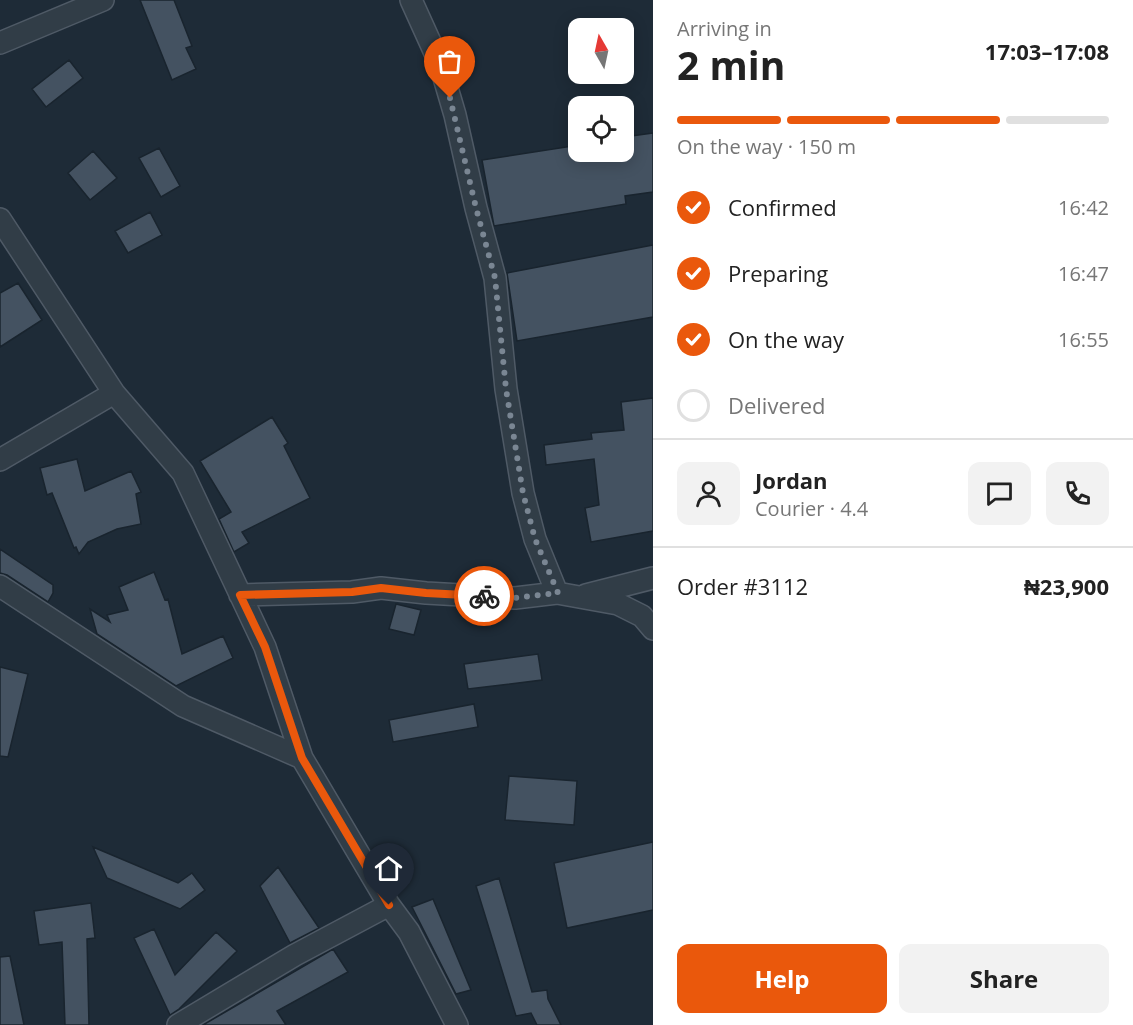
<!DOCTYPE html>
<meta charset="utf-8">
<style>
:root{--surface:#fff;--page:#f2f2f2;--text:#222;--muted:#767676;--line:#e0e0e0;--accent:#ea580c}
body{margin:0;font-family:"Open Sans",sans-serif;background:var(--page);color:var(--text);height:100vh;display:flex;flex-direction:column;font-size:22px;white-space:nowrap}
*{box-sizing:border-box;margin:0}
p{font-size:20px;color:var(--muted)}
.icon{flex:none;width:33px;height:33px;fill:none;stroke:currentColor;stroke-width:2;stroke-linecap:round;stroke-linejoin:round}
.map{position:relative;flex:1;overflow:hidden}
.details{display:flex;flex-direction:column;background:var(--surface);width:480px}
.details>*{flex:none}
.needle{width:39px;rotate:351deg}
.tools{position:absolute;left:568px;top:18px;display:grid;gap:12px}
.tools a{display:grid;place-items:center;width:66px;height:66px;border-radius:12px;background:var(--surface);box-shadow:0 3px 15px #0003;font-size:30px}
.pin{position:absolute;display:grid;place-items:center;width:51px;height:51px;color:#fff;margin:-62px -26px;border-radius:50% 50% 50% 0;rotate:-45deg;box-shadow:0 0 6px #0007}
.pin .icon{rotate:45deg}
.courier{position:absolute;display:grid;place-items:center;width:60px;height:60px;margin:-30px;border:4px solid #ea580c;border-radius:50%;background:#fff;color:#222;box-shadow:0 2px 8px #0007}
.head em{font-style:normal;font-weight:700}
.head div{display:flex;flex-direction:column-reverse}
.head{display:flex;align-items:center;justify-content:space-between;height:102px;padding:0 24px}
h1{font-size:39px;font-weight:700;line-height:45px}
.bar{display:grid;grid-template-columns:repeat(4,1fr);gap:9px 6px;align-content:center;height:72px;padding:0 24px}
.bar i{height:8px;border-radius:4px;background:var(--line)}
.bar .on{background:var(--accent)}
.bar p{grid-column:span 4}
.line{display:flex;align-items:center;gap:15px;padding:0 24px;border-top:2px solid var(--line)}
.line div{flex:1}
.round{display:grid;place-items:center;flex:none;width:63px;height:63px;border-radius:12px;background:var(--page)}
ol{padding:0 24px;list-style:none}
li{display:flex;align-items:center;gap:18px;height:66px}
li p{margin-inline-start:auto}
li .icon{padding:6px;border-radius:50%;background:var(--accent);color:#fff;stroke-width:4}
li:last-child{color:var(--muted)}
li i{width:33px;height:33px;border:3px solid var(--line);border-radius:50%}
.button{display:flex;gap:12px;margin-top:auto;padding:12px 24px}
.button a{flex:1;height:69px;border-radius:12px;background:var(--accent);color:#fff;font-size:24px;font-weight:700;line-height:69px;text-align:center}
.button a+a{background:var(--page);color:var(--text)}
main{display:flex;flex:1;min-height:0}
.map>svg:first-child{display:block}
.building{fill:#445261;stroke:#19242e;stroke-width:1.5}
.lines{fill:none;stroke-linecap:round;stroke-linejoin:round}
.minor-casing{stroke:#4f5a66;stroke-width:24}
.minor{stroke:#313d47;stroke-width:21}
.done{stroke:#7a8693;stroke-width:6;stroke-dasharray:0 10.8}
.route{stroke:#ea580c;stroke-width:8}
</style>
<main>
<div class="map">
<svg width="653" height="1025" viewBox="0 0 653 1025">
<rect width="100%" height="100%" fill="#1e2b37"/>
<path class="building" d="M140,0H174L192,46L186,48L196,69L172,80Z
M69,60L83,78L46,107L32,89Z
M653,133V192L625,196L626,204L494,226L482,160L579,145V152H624V137Z
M159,148L180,186L161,197L139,158Z
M93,151L117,178L90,200L68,173Z
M150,212L162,235L128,253L115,231Z
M653,245V317L517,341L507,273Z
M18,283L42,320L0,347V293Z
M653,398V531L591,542L585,508L599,505L594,459L546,465L544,445L592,439L591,433L624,430L621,402Z
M272,417L288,443L284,446L310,498L242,532L249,543L234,552L219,519L231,512L200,461Z
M77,459L85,491L131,471L141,492L136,494L141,524L117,529L88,542L79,554L76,547L74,548L52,493L47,495L40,468Z
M0,549L53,585V593L48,602L7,575L0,573Z
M154,572L165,600L168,599L182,654L223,636L233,658L176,686L97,634L90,609L110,622L107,615L128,610L119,587Z
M396,604L421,610L414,635L389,629Z
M538,654L542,680L468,689L464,664Z
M0,667L28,674L8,757L0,756Z
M474,704L478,727L393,742L389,720Z
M509,776L577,781L574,825L505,820Z
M653,842V910L567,928L554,863Z
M93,847L178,883L192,873L205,890L180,909L107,878Z
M278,867L319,928L290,943L260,886Z
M499,878L532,992L547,990L548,999L561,1025H537L531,1013L516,1016L476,886Z
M433,899L453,947L471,990L456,994L412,907Z
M91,903L95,938L87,939L89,1025H65L62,942L39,945L34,911Z
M154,929L175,975L216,932L237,951L179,1009L170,1015L134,938Z
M333,949L348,972L277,1011L286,1025H203Z
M10,956L24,1025H0V957Z"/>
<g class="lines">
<g class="minor-casing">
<path id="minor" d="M411,0L440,64L455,115L476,208L495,278L506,389L523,493L535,539L557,593
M0,43L103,0
M0,219L114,393L183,473L265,647L302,758L389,905L409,932L457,1025
M0,460L114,393
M0,586L183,706L302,758
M240,595L352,592L381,588L426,593L515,598L557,593L618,604L642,616L653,629
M586,595L653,578
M178,1025L295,955L389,905"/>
</g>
<use href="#minor" class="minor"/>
</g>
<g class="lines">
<path class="done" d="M450,98L476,208L495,278L506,389L523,493L535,539L558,593L515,598L484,596"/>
<path class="route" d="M389,905L302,758L265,647L240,595L352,592L381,588L426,593L484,596"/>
</g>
</svg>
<div class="tools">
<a><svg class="needle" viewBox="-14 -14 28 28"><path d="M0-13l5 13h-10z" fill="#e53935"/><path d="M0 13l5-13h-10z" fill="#767676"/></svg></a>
<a><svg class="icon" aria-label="locate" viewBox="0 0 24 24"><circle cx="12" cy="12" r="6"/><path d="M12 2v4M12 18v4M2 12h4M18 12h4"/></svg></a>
</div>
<div class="pin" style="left:450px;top:98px;background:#ea580c"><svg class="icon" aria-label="bag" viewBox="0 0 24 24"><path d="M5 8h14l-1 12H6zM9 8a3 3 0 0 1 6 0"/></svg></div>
<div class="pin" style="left:389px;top:905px;background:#1f2937"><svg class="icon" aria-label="home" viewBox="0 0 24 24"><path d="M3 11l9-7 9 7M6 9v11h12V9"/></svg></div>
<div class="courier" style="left:484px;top:596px"><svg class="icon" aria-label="bike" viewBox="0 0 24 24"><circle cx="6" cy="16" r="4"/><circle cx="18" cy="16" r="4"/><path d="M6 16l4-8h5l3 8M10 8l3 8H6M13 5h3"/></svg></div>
</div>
<section class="details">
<div class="head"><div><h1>2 min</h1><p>Arriving in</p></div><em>17:03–17:08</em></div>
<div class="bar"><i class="on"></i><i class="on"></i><i class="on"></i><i></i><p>On the way · 150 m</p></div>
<ol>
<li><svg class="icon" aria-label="check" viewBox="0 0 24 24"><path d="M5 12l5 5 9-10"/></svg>Confirmed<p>16:42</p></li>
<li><svg class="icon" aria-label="check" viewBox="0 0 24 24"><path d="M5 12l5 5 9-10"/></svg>Preparing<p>16:47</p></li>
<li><svg class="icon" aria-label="check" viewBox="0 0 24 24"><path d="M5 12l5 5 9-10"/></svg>On the way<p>16:55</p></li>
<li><i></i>Delivered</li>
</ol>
<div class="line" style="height:108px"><a class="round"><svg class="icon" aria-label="person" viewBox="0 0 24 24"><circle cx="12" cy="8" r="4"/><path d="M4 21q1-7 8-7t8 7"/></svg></a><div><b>Jordan</b><p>Courier · 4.4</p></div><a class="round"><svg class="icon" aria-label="chat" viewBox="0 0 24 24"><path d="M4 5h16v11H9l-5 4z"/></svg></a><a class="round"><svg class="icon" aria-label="phone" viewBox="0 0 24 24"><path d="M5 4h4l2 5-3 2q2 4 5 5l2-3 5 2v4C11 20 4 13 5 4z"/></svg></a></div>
<div class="line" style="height:78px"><div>Order #3112</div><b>₦23,900</b></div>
<div class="button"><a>Help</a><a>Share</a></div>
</section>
</main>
